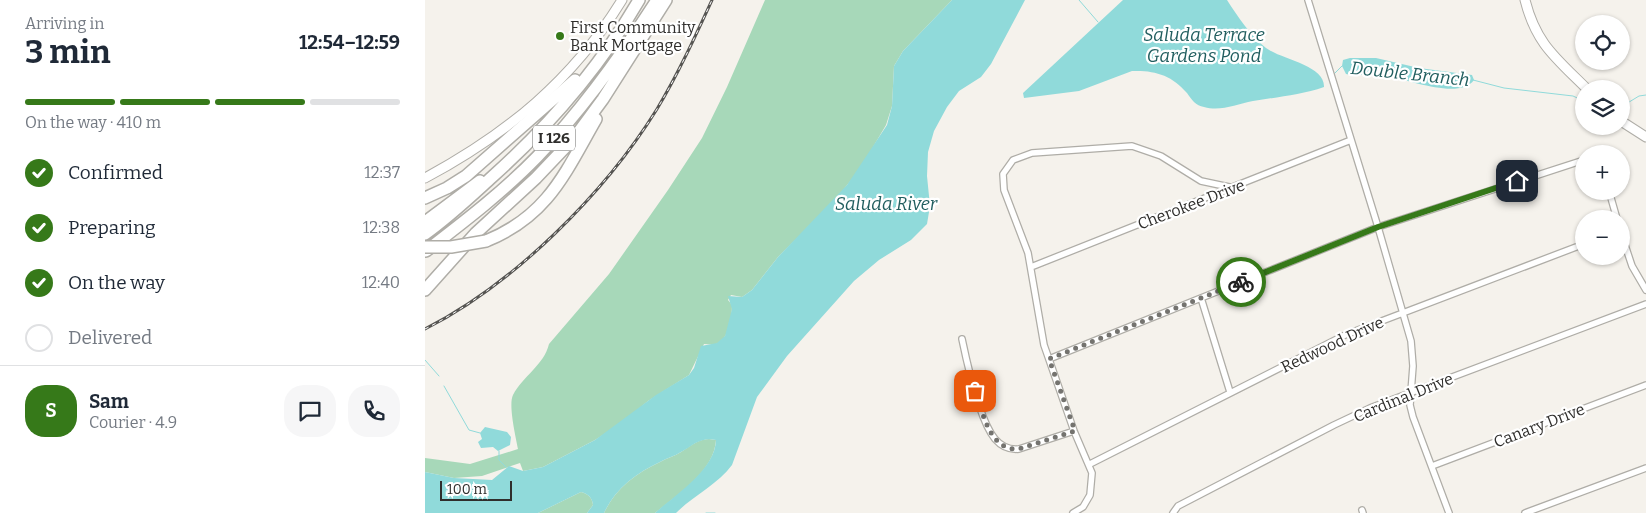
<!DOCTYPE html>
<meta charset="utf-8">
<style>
:root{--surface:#fff;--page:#f6f6f7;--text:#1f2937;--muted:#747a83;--line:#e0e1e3;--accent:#367919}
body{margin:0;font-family:Bitter,serif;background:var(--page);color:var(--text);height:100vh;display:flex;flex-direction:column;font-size:19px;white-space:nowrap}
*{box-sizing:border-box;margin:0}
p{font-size:16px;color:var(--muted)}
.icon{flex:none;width:28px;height:28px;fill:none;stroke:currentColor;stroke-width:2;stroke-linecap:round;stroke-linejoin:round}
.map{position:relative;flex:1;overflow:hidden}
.details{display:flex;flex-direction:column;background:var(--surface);width:425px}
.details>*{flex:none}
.controls{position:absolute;left:1150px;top:15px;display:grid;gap:10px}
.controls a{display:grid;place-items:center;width:55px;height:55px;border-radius:50%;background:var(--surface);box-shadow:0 1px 4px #0004;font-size:25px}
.scale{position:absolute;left:15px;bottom:12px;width:72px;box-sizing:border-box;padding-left:5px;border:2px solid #2f2e2c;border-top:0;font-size:14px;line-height:18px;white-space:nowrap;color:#2f2e2c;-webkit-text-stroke:4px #fff;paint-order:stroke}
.pin{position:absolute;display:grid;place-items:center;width:42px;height:42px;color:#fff;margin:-21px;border-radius:10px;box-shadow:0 2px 8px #0006}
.courier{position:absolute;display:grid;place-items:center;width:50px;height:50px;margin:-25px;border:4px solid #367919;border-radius:50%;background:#fff;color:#222;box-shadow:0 1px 6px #0007}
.headline em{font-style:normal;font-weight:700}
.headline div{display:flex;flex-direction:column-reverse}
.headline{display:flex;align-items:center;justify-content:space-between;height:85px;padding:0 25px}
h1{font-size:32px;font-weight:700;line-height:38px}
.bar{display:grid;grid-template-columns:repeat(4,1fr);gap:8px 5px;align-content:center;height:60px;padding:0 25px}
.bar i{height:6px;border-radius:4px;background:var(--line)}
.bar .selected{background:var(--accent)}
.bar p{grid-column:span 4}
.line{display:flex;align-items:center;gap:12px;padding:0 25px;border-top:1px solid var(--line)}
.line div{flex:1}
.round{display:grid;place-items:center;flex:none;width:52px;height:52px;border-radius:20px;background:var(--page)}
ol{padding:0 25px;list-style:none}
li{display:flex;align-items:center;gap:15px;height:55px}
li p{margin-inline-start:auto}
li .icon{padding:5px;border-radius:50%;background:var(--accent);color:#fff;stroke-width:4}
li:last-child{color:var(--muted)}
li i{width:28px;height:28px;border:2px solid var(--line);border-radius:50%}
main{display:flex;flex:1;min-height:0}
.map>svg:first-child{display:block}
.green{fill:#a7d8b9}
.water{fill:#90dada}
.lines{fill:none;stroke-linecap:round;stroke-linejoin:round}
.stream{stroke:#90dada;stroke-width:1}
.street-casing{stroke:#afada7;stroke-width:8}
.secondary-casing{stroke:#afada7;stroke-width:11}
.highway-casing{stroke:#afada7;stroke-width:14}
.street{stroke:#fff;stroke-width:5.5}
.secondary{stroke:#fff;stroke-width:9}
.highway{stroke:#fff;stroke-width:11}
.rail-casing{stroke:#565552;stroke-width:3}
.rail{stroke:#fff;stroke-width:1;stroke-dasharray:4;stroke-linecap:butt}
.highway-bridge-casing{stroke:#afada7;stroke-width:14;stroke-linecap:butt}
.highway-bridge{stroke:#fff;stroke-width:11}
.done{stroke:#74736f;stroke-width:5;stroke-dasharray:0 9}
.route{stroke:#367919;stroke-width:6}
.poi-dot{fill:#367919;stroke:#fff;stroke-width:2}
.labels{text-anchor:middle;stroke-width:4.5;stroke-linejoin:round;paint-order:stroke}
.shield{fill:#fff;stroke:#6d6d6b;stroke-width:1}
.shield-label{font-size:15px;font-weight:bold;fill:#2f2e2c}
.poi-label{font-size:16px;fill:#2f2e2c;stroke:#fff;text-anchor:start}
.street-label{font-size:16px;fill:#2f2e2c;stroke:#fff}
.water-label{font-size:18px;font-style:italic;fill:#215e5f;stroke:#fff}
</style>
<main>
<section class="details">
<div class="headline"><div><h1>3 min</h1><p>Arriving in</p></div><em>12:54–12:59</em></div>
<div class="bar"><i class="selected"></i><i class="selected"></i><i class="selected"></i><i></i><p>On the way · 410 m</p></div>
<ol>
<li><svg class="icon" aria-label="check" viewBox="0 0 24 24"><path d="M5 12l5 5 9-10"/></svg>Confirmed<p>12:37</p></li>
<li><svg class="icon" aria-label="check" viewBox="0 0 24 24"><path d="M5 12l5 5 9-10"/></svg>Preparing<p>12:38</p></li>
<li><svg class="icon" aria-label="check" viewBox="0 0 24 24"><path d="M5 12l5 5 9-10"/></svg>On the way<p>12:40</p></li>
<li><i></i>Delivered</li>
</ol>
<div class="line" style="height:90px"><b class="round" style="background:var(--accent);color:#fff">S</b><div><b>Sam</b><p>Courier · 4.9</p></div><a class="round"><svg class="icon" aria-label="chat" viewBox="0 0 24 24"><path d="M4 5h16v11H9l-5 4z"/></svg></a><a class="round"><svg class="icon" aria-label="phone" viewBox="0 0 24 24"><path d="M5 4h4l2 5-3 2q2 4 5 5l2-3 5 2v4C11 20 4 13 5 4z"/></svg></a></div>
</section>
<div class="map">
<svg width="1221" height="513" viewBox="0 0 1221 513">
<rect width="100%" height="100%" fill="#f5f2ec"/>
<path class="green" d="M340,0H527L478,51L469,66L467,106L461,125L435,169L410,200L353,257L327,290L317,297L306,295L303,300L307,305C307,317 304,340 291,344C287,345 283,344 279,344L264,375L223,401L195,424L170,440L118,467L98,471L95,463L57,476L29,478L0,472V458L45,464L93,449C91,438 83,405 88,395C98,376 119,365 124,344L184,274L243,190L277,138L302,87Z
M284,439L291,440C289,472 252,495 230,513H179C190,489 211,473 235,462C242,458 250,456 256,452C266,446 271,440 284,439Z
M156,492C163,494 167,497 168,505L162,513H113Z"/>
<path class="water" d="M527,0H600L566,64L556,77L534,91L522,107L509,131L503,152L502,176L505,206L502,224L486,240L454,260L429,281L362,356L332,397L307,465C293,484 268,496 251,513H230C250,495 290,470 291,440C275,437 269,445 256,452C250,456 242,458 235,462C211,473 190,489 179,513H162L168,505C167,497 163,494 156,492L113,513H0V472L29,478L67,480L84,466L98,471L118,467L170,440L231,395L264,375L269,368L276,346L292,343L300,336L307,309L303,296L317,297L327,290L353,257L422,185L462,125L467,106L469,66L478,51Z
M698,0H802C813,17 825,35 841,48C857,60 900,65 899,87C876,95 852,97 828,101C811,104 796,112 779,107C771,106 766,99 762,93C747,75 729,70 707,71L654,91L599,98L598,93Z
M925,58H951L994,68L1047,75L1049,80C1035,100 985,80 966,77C953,75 939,75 926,75L921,74L917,66L918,60Z
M60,427L82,432L86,437L85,445L73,451L68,447L56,448L53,442L57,439L55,433Z"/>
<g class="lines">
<path class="stream" d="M654,0L673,22
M909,74L917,66
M1048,80L1079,88L1148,96L1159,101
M1196,107L1214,96L1221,95
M0,360L14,376
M19,386L44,430L55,433
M74,451V460L81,467
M281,513H290"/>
<g class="street-casing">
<path id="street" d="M883,0L953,227L986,341L988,366L985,405L988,417L1024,513
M1184,191L1192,219
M1196,233L1207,266L1221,290
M606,267L926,140
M776,298L805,392
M537,339C542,363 555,421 570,439C576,446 584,450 594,449L649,431
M624,359L953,227L1159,160
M665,464L920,335L1159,244
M1007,466L1221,385
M937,510L938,513
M648,513L658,507L665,495L667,473L649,431L619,345L603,253L579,190L578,174L588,160L607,153L707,146L736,156L776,181L809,188
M748,513L753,506L909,425L945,408L1221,304
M1100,513L1221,468"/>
</g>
<g class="secondary-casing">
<path id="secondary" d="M1100,0C1111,44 1131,58 1162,89
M1196,121L1221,137
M0,178C82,134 148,80 197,0"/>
</g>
<g class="highway-casing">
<path id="highway" d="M0,198L22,188L41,176L150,80
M0,222L55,181
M0,234C24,217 45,197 67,177C124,126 175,67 214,0
M61,241C123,216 140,173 171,119
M1,251C40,221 78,192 112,157C158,109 196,56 232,0
M0,290L51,233L111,178L150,137L178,99L241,0"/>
</g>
<use href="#street" class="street"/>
<use href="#secondary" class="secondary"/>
<use href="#highway" class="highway"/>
<g class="rail-casing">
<path id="rail" d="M0,329C89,284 180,193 232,109C253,74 270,37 287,0"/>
</g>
<use href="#rail" class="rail"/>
<g class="highway-bridge-casing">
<path id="highway-bridge" d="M0,247H26L61,241"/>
</g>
<use href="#highway-bridge" class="highway-bridge"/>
</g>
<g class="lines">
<path class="done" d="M550,391C558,412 564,451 594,449L650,431L624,359L816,282"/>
<path class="route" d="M816,282L953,227L1092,181"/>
</g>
<circle class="poi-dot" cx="135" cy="36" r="5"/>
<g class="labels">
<rect class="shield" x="108" y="125.5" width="42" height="25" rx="4"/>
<g class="shield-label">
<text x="129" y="143">I 126</text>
</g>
<g class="poi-label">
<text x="145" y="33">First Community<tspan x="145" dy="18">Bank Mortgage</tspan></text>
</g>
<g class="street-label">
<text transform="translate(766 204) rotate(-21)" y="6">Cherokee Drive</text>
<text transform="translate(907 344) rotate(-25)" y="6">Redwood Drive</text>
<text transform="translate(978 397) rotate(-22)" y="6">Cardinal Drive</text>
<text transform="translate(1114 425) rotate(-21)" y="6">Canary Drive</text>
</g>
<g class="water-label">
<text x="779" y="41">Saluda Terrace<tspan x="779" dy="21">Gardens Pond</tspan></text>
<text transform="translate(985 74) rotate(6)" y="6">Double Branch</text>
<text x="461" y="210">Saluda River</text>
</g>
</g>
</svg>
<div class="controls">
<a><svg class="icon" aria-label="locate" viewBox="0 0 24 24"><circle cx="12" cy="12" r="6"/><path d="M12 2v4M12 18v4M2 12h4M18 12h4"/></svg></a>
<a><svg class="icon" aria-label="layers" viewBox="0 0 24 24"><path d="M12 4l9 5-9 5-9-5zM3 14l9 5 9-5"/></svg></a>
<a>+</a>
<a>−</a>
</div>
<div class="scale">100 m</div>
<div class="pin" style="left:550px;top:391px;background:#ea580c"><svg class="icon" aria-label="bag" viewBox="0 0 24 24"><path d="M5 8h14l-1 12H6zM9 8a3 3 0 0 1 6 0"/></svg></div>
<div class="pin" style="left:1092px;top:181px;background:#1f2937"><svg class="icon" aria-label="home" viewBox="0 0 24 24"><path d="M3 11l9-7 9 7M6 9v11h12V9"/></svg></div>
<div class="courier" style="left:816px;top:282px"><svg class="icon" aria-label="bike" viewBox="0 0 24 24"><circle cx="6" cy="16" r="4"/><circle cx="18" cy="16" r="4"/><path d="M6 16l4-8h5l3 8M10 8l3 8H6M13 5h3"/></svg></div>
</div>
</main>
